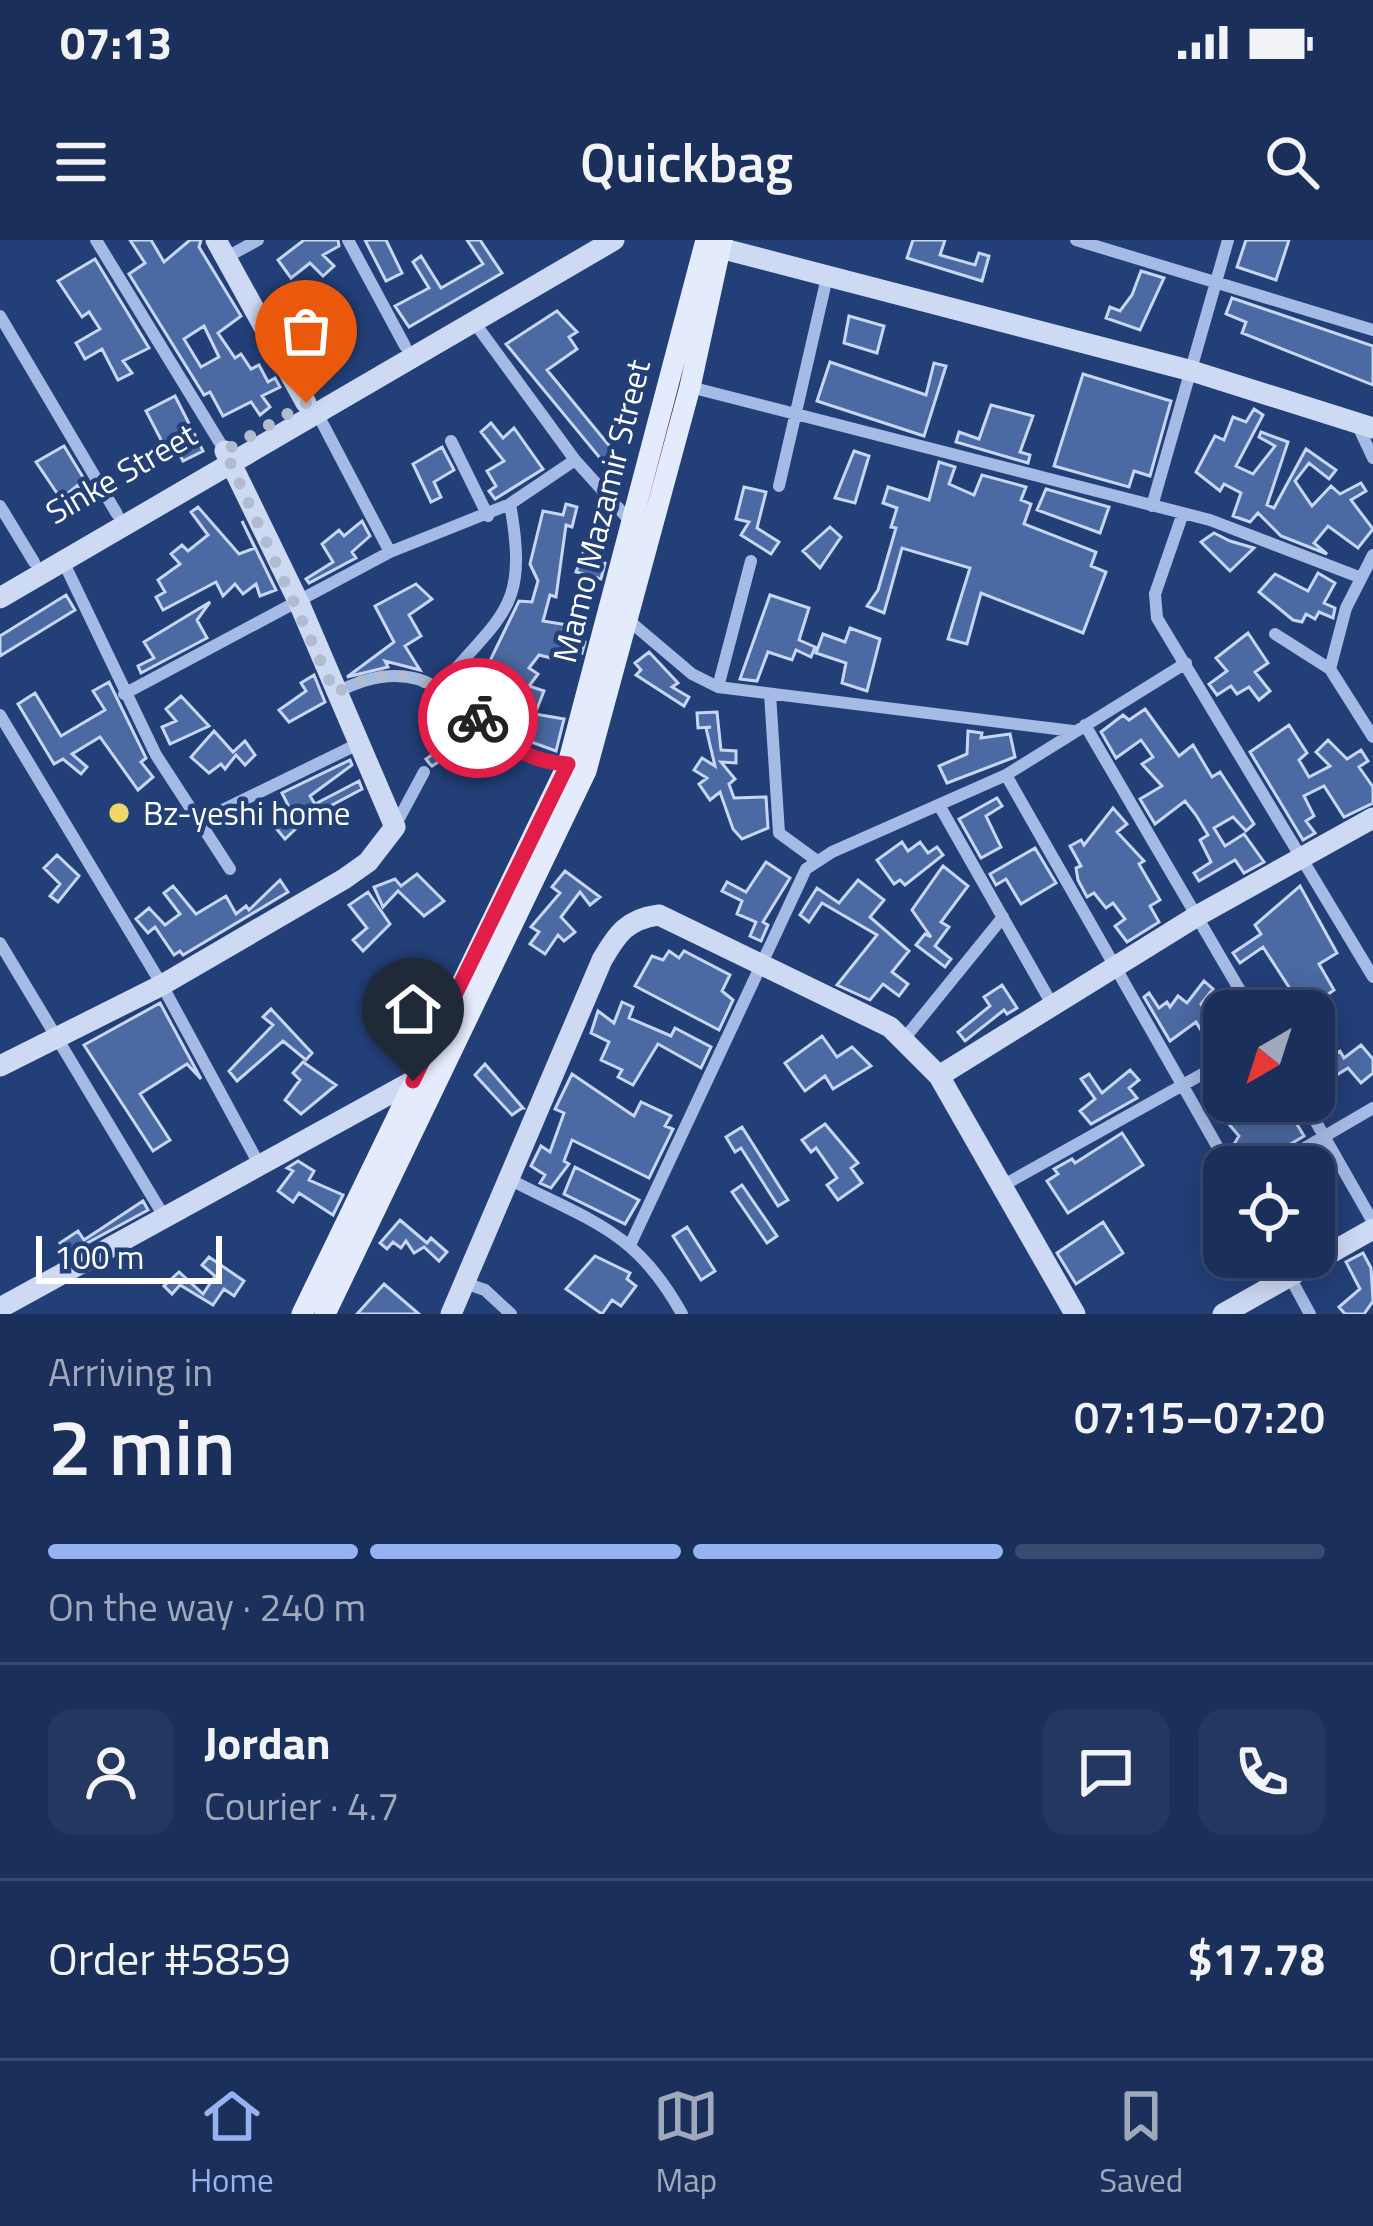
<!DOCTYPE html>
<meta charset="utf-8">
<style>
:root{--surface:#1a2f5a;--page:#233760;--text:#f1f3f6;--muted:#9fa9bb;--line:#384a70;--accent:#95b2f1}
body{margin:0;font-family:"Titillium Web",sans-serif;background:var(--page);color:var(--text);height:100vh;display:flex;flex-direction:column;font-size:45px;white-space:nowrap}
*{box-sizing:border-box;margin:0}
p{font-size:39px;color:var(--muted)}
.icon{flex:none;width:66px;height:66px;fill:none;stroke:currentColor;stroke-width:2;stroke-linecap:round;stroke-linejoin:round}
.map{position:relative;height:1074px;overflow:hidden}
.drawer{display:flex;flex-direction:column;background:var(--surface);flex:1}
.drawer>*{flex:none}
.needle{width:78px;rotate:219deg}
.fabs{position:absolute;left:1203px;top:750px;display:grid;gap:24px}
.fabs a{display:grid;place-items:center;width:132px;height:132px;border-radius:24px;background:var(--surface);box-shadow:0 6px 30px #0003,0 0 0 3px var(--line);font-size:60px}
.scale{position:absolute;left:36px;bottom:30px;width:186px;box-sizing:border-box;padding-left:12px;border:6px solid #fff;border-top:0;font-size:33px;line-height:42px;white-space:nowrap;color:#fff;-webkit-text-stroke:9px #233f78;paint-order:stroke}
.pin{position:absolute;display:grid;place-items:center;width:102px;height:102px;color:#fff;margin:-123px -51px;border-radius:50% 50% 50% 0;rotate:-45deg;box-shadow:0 0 12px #0007}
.pin .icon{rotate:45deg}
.courier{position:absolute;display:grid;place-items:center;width:120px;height:120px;margin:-60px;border:9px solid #e11d48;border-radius:50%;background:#fff;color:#222;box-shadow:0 3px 15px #0007}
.overview em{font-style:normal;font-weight:600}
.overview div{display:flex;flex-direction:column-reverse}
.overview{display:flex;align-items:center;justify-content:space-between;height:204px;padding:0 48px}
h1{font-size:78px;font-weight:600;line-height:90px}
.bar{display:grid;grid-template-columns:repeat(4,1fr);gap:18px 12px;align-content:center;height:144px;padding:0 48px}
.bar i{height:15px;border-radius:9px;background:var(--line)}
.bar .on{background:var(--accent)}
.bar p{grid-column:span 4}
.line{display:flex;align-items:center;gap:30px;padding:0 48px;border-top:3px solid var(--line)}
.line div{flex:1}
.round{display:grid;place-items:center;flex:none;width:126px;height:126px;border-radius:24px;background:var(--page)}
.status{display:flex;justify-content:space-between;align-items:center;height:84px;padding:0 60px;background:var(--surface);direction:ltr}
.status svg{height:33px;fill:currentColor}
header{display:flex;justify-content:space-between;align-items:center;height:156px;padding:0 48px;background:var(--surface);font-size:54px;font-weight:600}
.menu{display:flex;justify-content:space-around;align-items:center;height:168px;border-top:3px solid var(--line);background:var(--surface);font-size:33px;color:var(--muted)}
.menu a{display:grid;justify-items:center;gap:6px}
.menu .on{color:var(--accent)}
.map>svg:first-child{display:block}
.building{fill:#4b69a2;stroke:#c7d6f3;stroke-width:3;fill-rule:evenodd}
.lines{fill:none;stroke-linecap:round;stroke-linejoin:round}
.street{stroke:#a5bae4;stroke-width:12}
.secondary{stroke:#cedaf4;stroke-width:21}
.primary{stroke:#e4ebfc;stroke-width:21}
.done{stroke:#b2bcd0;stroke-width:12;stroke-dasharray:0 21.6}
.route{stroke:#e11d48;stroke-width:15}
.poi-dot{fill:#eed668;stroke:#233f78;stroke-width:4.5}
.labels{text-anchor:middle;stroke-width:9;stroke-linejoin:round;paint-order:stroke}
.street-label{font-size:33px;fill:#fff;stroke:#233f78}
.poi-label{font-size:33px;fill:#fff;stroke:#233f78;text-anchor:start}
</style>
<div class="status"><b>07:13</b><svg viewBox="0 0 49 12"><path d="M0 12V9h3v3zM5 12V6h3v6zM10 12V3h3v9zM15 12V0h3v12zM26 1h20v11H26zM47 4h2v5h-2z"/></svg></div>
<header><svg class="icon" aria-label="menu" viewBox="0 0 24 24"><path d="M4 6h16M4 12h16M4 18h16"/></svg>Quickbag<svg class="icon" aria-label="search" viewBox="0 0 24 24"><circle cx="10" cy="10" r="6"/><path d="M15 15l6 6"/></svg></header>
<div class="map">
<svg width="1373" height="1074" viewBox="0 0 1373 1074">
<rect width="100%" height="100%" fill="#233f78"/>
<path class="building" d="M130,0H151L164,22L190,0H201L199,7L241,76L218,93L235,118L241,114L251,129L259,125L268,142L275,138L280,147L262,156L270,167L260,175L251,162L223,176L210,152L204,155L129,34L145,23ZM204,86L219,117L201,127L184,99Z
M304,0H338L339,6L323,15L334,26L323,36L310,23L291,38L278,20Z
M365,0H386L402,33L386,41Z
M467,0H480L502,33L409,87L395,66L429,48L413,22L421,16L441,48L483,24Z
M913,0H945L940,15L975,25L979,13L989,16L982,41L907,18Z
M1246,0H1289L1276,40L1237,27Z
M95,19L149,108L123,121L132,133L118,140L102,109L85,119L76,103L100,89L89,72L82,77L58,41Z
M1141,31L1164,38L1140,90L1106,78L1110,67L1120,71L1132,55Z
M1232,58L1373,106V145L1242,93L1246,82L1226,74Z
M557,71L577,92L569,97L577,109L547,130L621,220L609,229L506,104Z
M849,76L884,86L877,113L844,103Z
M830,122L926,155L934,123L946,126L924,196L817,161Z
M1083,134L1171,161L1150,236L1134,231L1129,247L1054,226Z
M175,156L203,211L183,221L179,213L170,217L146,171Z
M991,165L1033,176L1020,212L1030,215L1028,223L956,202L959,192L979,199Z
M1254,169L1263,175L1236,226L1253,234L1275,206L1259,197L1261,192L1288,202L1267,265L1274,268L1306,209L1336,230L1329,239L1309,223L1295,241L1312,266L1331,246L1340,254L1361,243L1366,251L1351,260L1373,289L1358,308L1328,286L1314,303L1327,314L1281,296L1258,273L1250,282L1233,276L1241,253L1224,244L1220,251L1196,232L1215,196L1224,200L1233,177L1246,182Z
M491,183L503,198L514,188L543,229L495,259L489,251L496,246L487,231L504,221L481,192Z
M64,206L95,257L89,261L78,245L61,259L36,222Z
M442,207L454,230L434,242L441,257L431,262L413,224Z
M854,211L869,216L855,263L835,258Z
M939,222L955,227L949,244L974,255L982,235L1026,247L1021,260L1031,264L1024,284L1096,312L1091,326L1106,332L1083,393L981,353L967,404L948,399L970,328L902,308L884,373L867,366L878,350L896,288L891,287L897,268L883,263L888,247L929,260Z
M744,247L766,252L757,288L779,302L771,314L741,295L749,282L736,279Z
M1046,249L1109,267L1100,293L1037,270Z
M566,264L577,267L572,287L566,285L556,357L550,355L543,381L574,386L573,395L585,402L582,413L567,404L563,421L539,415L529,428L538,434L529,446L544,451L535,474L564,479L556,511L520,498L526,488L500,474L512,442L487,427L519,361L532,362L538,341L530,324L543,271L563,275Z
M198,267L239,314L255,308L242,281L276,350L260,356L256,344L243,354L235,344L223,356L216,342L163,370L156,357L165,352L158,340L180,324L171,314L182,305L188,311L208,295L191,272Z
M362,281L370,296L352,312L356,318L309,343L306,339L333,322L322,304L339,290L344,296Z
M830,287L841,297L820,328L803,311Z
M592,289L607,294L597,321L605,323L601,339L576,332Z
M1214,293L1230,301L1254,308L1230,331L1201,302Z
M1318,333L1335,343L1324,363L1335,368L1333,378L1319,372L1315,379L1306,374L1302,382L1293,380L1259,352L1275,334L1308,351Z
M416,344L432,359L409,375L421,396L405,406L420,430L385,421L388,427L347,437L394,402L375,366Z
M66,355L75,370L0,416V396Z
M770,355L809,368L799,400L815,407L811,417L796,410L792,420L768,412L757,441L740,439Z
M210,362L197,380L207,398L141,433L138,426L154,418L144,402Z
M850,388L880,399L867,451L842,443L846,423L816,413L823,394L845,402Z
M1248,393L1268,423L1255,432L1270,451L1259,460L1249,447L1237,454L1231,446L1217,455L1209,444L1227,431L1216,418Z
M649,412L678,443L672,447L689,457L684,466L636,435L641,430L635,423Z
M314,435L325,462L289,482L279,470L306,451L301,443Z
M109,442L146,518L141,522L153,537L138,550L100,497L72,514L87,527L81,534L63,519L54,524L18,464L35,453L61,496L105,470L93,451Z
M181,456L209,486L170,504L162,487L176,481L166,469Z
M1145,469L1179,516L1193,505L1212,537L1220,532L1254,584L1246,591L1233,577L1214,588L1225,606L1244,594L1264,622L1244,633L1235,620L1199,641L1194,633L1211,622L1200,600L1208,595L1196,575L1185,561L1155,584L1140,559L1162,546L1142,524L1153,517L1141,500L1116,518L1101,492L1123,475L1129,480Z
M717,472L721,510L736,511V523L721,522L735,539L729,544L734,558L766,557L768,588L742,599L733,589L720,552L710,560L699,544L707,538L694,530L702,518L715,526L706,488L711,487L698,488L697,473Z
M1289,485L1307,513L1299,520L1309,537L1330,526L1316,512L1328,500L1347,519L1361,510L1368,521L1359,527L1373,547V563L1344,577L1324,546L1304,556L1314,576L1306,581L1315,593L1303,600L1250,512Z
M214,491L233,512L245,501L255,515L245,525L236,515L225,529L221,524L209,533L191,517Z
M968,491L982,493L981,498L1010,494L1015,517L947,543L939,526L967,514Z
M461,494L474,505L481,496L490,503L483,512L496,523L490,531L462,507L432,526L429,523L426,519Z
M350,520L352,525L310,556L315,564L359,541L362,549L306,579L285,599L275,587L292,573L282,553Z
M997,558L1002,566L986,576L1001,607L981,618L959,579Z
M1113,568L1127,584L1117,592L1144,621L1139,624L1160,660L1150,666L1159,682L1127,702L1115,686L1125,679L1113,663L1106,668L1094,653L1087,657L1078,640L1076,628L1081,626L1070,606L1081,600L1084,605Z
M902,602L908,611L920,602L928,613L937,607L943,615L905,645L900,640L894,644L877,620Z
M1035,608L1056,643L1021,664L1006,639L996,645L990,634Z
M57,615L79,636L58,662L50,656L60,644L44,628Z
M766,622L790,638L763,682L768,685L761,701L750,696L756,682L737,674L742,661L722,651L727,642L746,652Z
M943,626L968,646L941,682L949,687L935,706L951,719L945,727L916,705L925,694L931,697L912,670Z
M565,631L600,657L590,665L580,652L561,677L575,692L564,701L558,695L545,714L530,704L539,692L531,687L560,653L552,647Z
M417,634L444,661L424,676L398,651L383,667L374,647L395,639L401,646Z
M280,640L288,652L183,715L180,711L174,715L155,687L148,693L136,679L149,668L165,685L180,674L164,653L173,646L196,674L226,656L236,674L246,666L249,670Z
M858,640L884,660L870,677L909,711L892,732L908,744L899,756L883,744L870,760L837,745L877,695L822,663L809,682L800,675L817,648L839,663Z
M1300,646L1337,713L1319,724L1334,750L1314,764L1306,753L1296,758L1263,707L1240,723L1233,713L1261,694L1255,685Z
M368,652L390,684L363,711L353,700L367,688L349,665Z
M669,711L679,718L684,711L730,735L722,751L733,760L719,790L635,746L652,716L663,720Z
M1204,741L1213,749L1201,764L1211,779L1224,770L1219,791L1223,797L1210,805L1196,782L1170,801L1144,757L1149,753L1159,768L1167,762L1170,767L1178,756L1187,763Z
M1002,745L1017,768L1007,774L1004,770L965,801L958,792L990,766L984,757Z
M622,762L633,767L629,778L671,796L675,788L711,807L701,828L658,804L633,845L618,837L622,830L601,820L609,802L591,793L598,771L614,783Z
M160,763L201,839L187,824L140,854L170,900L153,911L84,805Z
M271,769L312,813L306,820L283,801L237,841L229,831L273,785L263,777Z
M822,796L837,817L852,807L871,826L833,849L825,836L805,851L785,823Z
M1361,805L1373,819V833L1361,843L1348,828L1314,849V837L1324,830L1318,824L1340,811L1344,818Z
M303,822L336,845L301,874L285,860L300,840L293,833Z
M485,824L523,868H522L512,875L475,835Z
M1130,830L1139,840L1129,848L1137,858L1091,884L1080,871L1095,859L1081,839L1089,834L1102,853Z
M572,834L634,876L641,862L671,876L665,886L673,889L649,938L572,900L564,921L569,924L551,948L540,943L545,935L531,926L541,906L550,912L564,873L555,869Z
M1229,861L1242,881L1262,868L1256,861H1283L1304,896L1266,919L1257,905L1236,918L1231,909L1239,896L1216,869Z
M825,884L858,923L851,928L862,943L838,960L827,945L837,938L816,908L811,912L802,900Z
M742,887L788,960L778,966L741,908L735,912L726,897Z
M1122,893L1143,925L1068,973L1047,941L1058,934L1054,929L1072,919L1075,923Z
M298,921L314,931L309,940L343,955L333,975L299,953L293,962L278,951L293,931L287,928Z
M575,927L639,960L625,984L564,954Z
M742,945L777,996L767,1003L732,952Z
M143,961L148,970L67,1014L60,1003L78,991L84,1000Z
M400,980L427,1003L431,998L447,1012L439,1021L424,1007L414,1013L406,1001L401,1008L393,1002L387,1009L380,1003Z
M1103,982L1123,1013L1076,1044L1057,1013Z
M687,987L715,1031L701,1040L673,996Z
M1363,1013L1371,1028L1373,1061L1364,1074H1345L1339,1067L1360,1049L1346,1022Z
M595,1016L630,1033L627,1039L636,1046L621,1066L612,1060L602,1074L566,1049Z
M209,1017L244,1041L234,1056L224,1049L213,1065L180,1045L172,1054L164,1046L179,1032L203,1054L215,1036L202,1025Z
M384,1044L419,1074H357Z"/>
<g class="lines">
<path class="street" d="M96,0L225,211
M348,0L405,106
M1076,0L1373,90
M225,18L258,0
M0,76L117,274
M474,82L575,220L631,282
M690,147L1210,280L1359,337
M317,173L390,312
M1357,184L1373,218
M451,201L488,276
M779,246L828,33
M0,266L34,322
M1152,266L1228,0
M1183,273L1155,354L1157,378L1373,737
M1373,315L1346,368L1330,429L1373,497
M63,321L156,515L230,629
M627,379L692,434L718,447L1073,491
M1275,394L1330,429
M718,447L751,321
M439,448C503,372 529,369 510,264
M335,453C456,390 468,520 568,524
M124,454L390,312L510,264L575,220
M770,454L779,593L816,620
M0,475L162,745L260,926
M1085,485L1252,771
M1006,535L1229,927
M939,565L1053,766
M198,582L356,505
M395,586L424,532
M0,703L165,978
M904,799L1003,677
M1304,861L1373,982
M1272,927L1373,868
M509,939C590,981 636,990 682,1074
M1002,946L1224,822
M631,1003L806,629L832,612L1006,535L1186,423
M1279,1017L1310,1074
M465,1043L485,1050L511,1074"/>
<path class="secondary" d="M216,0L306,163
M720,8L1192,131L1373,188
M0,358L614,0
M0,826L162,745L344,639L368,622L395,587L299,363L225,211
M939,836L1197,676L1373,578
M0,1068L413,841L425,847
M451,1074L602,720C617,694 627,679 659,675L890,787L939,836L1075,1074
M1223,1074L1373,989"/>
<path class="primary" d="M302,1074L568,524L706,0
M325,1074L586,531L690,147L722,0"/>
</g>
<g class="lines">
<path class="done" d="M306,163L225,211L335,453C395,421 428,436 478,478"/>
<path class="route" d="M413,841L568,524C526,522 509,504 478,478"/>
</g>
<circle class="poi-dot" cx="119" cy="573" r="12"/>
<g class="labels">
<g class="street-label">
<text transform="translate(121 233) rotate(-30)" y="12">Sinke Street</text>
<text transform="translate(601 271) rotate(-76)" y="12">Mamo Mazamir Street</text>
</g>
<g class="poi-label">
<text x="143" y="585">Bz-yeshi home</text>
</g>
</g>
</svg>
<div class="fabs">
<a><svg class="needle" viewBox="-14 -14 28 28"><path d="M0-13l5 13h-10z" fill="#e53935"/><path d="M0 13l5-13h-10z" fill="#9fa9bb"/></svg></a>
<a><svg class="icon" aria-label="locate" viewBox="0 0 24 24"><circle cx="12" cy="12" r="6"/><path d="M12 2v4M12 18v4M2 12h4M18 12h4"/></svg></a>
</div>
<div class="scale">100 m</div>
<div class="pin" style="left:306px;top:163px;background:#ea580c"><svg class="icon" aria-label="bag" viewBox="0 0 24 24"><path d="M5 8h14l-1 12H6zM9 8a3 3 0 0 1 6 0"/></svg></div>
<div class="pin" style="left:413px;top:841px;background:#1f2937"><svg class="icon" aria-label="home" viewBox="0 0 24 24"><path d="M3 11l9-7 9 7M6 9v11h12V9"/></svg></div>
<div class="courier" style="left:478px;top:478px"><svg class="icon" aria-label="bike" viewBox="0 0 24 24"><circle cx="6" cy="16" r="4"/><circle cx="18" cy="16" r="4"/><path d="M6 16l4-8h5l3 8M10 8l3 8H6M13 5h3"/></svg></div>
</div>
<section class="drawer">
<div class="overview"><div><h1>2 min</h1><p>Arriving in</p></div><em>07:15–07:20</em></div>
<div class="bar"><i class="on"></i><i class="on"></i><i class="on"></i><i></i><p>On the way · 240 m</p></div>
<div class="line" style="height:216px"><a class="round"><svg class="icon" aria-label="person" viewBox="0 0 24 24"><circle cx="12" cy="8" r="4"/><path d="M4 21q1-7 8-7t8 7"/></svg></a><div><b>Jordan</b><p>Courier · 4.7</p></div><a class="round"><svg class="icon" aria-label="chat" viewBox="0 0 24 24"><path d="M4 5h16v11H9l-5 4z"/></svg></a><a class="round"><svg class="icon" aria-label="phone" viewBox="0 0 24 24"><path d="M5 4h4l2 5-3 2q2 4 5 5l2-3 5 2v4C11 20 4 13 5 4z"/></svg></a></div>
<div class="line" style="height:156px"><div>Order #5859</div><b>$17.78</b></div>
</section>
<nav class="menu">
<a class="on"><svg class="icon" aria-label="home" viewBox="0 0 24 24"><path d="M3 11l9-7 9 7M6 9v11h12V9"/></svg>Home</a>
<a><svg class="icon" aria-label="map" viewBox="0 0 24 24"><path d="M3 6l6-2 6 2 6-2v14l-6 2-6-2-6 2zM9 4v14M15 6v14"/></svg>Map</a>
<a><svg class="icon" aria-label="saved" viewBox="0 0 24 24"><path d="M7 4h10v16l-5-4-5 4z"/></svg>Saved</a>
</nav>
